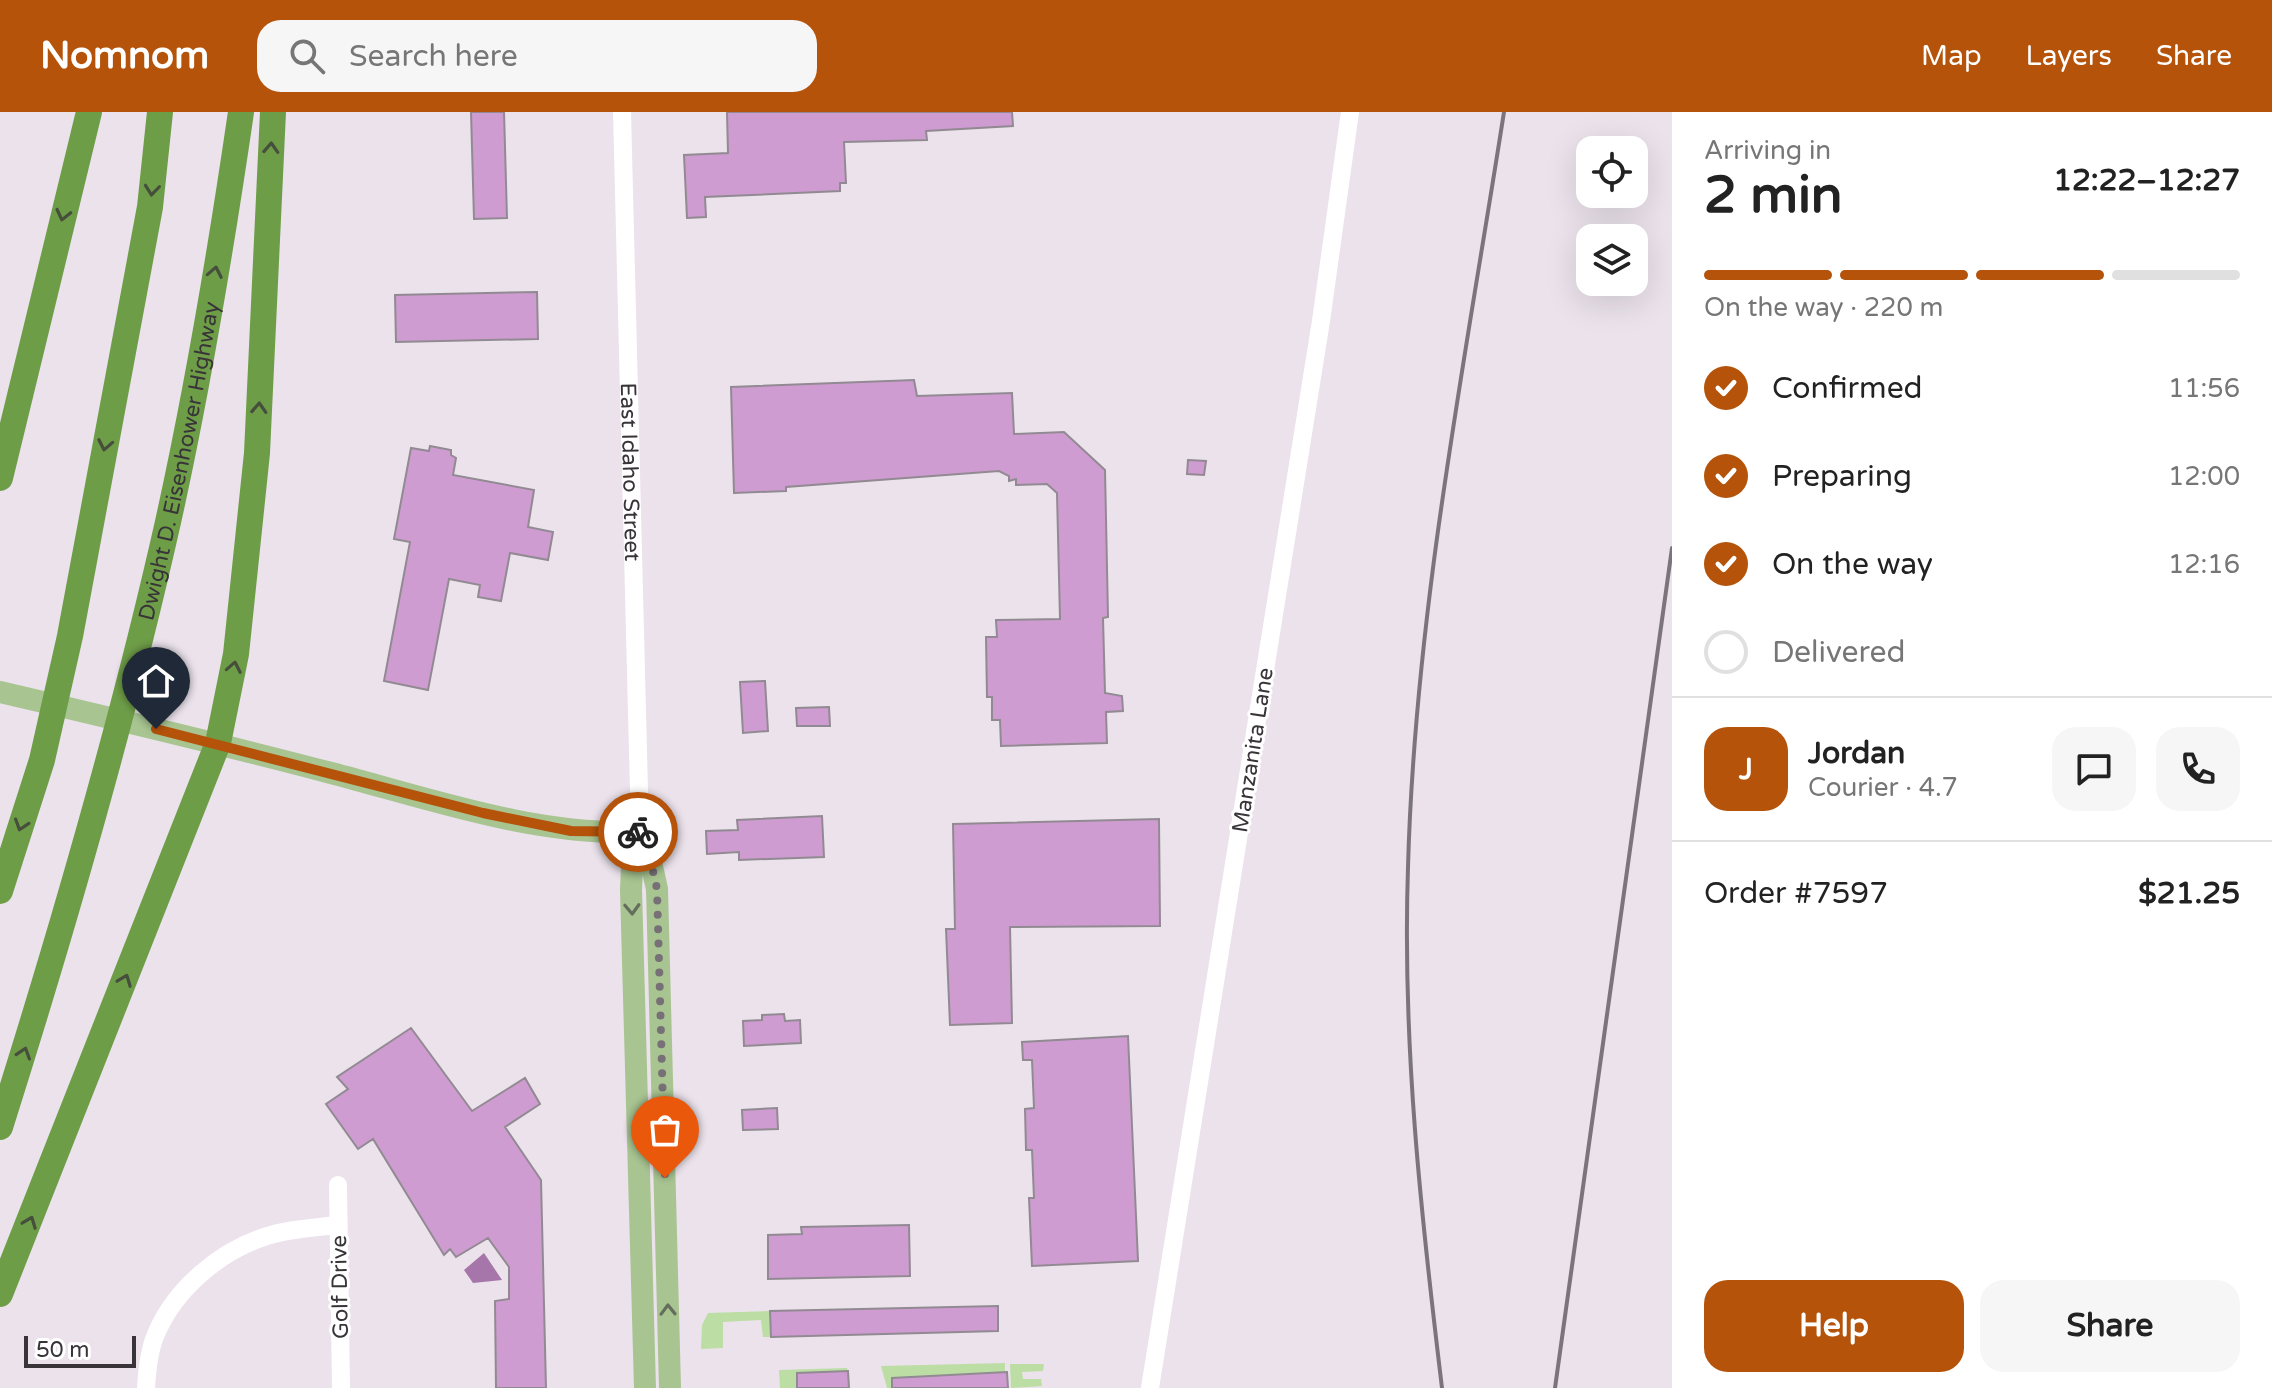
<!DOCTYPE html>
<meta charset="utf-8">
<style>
:root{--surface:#fff;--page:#f6f6f6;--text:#222;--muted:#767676;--line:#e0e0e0;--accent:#b45309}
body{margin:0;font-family:"Varela Round",sans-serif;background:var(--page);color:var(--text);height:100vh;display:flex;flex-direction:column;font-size:30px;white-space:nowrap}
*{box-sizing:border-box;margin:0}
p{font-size:26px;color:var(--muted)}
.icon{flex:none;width:44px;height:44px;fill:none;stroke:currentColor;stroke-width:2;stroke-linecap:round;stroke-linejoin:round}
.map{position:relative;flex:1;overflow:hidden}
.details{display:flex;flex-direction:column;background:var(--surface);width:600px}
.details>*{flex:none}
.controls{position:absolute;left:1576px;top:24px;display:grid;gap:16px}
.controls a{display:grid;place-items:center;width:72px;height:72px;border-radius:16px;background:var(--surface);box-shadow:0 8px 32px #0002;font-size:40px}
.scale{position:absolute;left:24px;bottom:20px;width:112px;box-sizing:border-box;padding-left:8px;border:4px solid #383438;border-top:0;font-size:22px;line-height:28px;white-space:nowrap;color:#383438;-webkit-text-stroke:6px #fff;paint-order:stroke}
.pin{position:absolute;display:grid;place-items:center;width:68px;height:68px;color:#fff;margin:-82px -34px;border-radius:50% 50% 50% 0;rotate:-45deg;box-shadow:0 0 8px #0007}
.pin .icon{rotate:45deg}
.courier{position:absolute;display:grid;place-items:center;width:80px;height:80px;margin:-40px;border:6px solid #b45309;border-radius:50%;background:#fff;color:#222;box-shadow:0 2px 10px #0007}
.overview em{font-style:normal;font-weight:800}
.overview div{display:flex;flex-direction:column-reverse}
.overview{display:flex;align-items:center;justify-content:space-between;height:136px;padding:0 32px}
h1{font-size:52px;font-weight:800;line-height:60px}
.bar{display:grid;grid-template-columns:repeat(4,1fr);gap:12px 8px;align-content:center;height:96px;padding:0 32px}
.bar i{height:10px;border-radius:6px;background:var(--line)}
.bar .selected{background:var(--accent)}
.bar p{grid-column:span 4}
.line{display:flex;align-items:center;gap:20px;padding:0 32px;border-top:2px solid var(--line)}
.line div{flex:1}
.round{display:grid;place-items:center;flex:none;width:84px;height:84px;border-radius:24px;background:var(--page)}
ol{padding:0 32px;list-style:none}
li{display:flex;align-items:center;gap:24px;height:88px}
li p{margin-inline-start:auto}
li .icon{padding:8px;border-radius:50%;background:var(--accent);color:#fff;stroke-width:4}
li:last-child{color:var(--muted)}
li i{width:44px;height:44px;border:4px solid var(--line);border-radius:50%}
.cta{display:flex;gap:16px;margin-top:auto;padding:16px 32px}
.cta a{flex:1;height:92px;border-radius:24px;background:var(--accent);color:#fff;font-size:32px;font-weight:800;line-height:92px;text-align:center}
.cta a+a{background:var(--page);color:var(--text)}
header{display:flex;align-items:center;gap:48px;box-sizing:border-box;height:112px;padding:0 40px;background:var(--accent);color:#fff}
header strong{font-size:38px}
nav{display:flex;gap:44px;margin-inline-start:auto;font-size:28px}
.search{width:560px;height:72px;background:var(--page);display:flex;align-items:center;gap:20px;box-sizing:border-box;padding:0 28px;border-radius:24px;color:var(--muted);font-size:30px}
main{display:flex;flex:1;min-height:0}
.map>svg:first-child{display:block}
.green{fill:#bcdea5}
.water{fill:#a675a9}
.building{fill:#cf9cd1;stroke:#928a92;stroke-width:2}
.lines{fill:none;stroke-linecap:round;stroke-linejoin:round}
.minor{stroke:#fff;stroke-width:18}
.major{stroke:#a8c491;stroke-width:22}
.highway{stroke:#6e9d48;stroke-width:26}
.rail{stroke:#7b757b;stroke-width:4}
.oneway{stroke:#464e3c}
.oneway2{stroke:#656e5c}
.done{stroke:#777177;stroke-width:8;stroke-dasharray:0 14.4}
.route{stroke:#b45309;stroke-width:10}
.labels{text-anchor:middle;stroke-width:6;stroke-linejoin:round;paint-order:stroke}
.street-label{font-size:22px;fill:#383438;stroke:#fff}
</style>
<header>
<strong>Nomnom</strong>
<div class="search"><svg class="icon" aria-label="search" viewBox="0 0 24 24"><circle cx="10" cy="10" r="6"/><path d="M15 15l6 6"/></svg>Search here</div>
<nav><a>Map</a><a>Layers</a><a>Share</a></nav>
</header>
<main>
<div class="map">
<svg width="1672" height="1276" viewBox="0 0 1672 1276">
<rect width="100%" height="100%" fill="#ebe2eb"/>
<path class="green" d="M770,1199L771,1225H763L761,1208L723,1210V1236L701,1237L702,1213L708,1201Z
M1005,1251V1260L897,1276H887L881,1254Z
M1010,1252H1044L1043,1259L1022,1260L1023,1267H1041L1042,1274L1011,1276Z
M847,1256L848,1259L797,1261V1276H780L779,1258Z"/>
<path class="water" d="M484,1141L502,1168L473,1171L464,1158Z"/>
<path class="building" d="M471,0H504L507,106L474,107Z
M727,0H1012L1013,14L926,19L927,28L844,30L846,71H840V79L705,85L706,105L687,106L684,43L728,41Z
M537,180L538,227L396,230L395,183Z
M914,268L917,284L1012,281L1014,322L1064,320L1105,358L1108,505L1103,506L1105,581L1122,584L1123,599L1106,600L1107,631L1001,634L1000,608H992V585H987L986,525H997L996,508L1060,507L1057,381L1047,372L1016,373V367L1009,369V364L999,359L786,375V379L734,381L731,275Z
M430,334L451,338V343L456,346L453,363L534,378L528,415L553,420L548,448L510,441L501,489L478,485L480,473L449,467L428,578L384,569L410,430L394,427L411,336L429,339Z
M1188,348L1206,349L1204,363L1187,362Z
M765,569L768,619L743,621L740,570Z
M829,595L830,614H797L796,596Z
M822,704L824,745L739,748V740L707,742L706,719L738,718L737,708Z
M1159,707L1160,814L1010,815L1012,911L950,913L946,817H955L953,712Z
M784,902L785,909L800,908L801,931L744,934L743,909L762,908V903Z
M411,916L472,999L525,966L540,992L505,1015L541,1068L546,1276H496L495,1189L509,1187V1155L488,1126L456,1145L450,1137L444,1143L373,1027L358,1037L326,992L348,977L337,965Z
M1128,924L1138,1149L1032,1154L1029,1086H1034L1032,1038H1026L1025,997L1034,996L1032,948H1023L1022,930Z
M777,996L778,1017L743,1018L742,998Z
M909,1113L910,1164L768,1167V1123L802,1122L801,1115Z
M998,1194V1219L771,1225L770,1199Z
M848,1259L849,1276H797V1261Z
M1007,1260L1008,1276H892V1266Z"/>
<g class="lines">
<g class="minor">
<path id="s1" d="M622,0L640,720"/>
<path d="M338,1073L341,1276"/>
<path d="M146,1276C147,1258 149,1238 156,1222C175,1177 219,1140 264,1125C287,1117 313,1116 337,1113"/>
<path d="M1150,1276L1321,209L1350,0"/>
</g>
<path class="major" d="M0,580C111,606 221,632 331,661C431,687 535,724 640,720
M640,720L649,741L657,777L670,1276
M640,720L632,754L631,778L645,1276"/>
<g class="highway">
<path d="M0,366L89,0"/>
<path d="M0,779L42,648L70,524L150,95L160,0"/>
<path id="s2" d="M0,1015C63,816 122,614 168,410C198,275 221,137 241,0"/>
<path d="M0,1182L218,631L236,542L257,341L273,0"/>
</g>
<path class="rail" d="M1442,1276C1421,1103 1402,930 1408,755C1415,501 1465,250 1504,0
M1555,1276L1672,436"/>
</g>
<defs><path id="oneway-chevron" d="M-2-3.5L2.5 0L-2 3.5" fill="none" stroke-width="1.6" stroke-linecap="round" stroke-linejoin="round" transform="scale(2)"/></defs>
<g class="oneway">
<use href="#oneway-chevron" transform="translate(271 36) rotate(-87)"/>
<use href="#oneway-chevron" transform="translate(152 78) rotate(96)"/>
<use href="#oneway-chevron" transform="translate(63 103) rotate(103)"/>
<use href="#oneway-chevron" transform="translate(215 160) rotate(-79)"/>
<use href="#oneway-chevron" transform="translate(259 296) rotate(-87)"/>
<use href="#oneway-chevron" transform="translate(105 333) rotate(101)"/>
<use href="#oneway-chevron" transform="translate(234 555) rotate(-79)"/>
<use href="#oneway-chevron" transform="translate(21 713) rotate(108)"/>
<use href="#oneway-chevron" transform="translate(125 868) rotate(-69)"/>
<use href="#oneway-chevron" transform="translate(24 941) rotate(-72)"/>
<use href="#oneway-chevron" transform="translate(30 1110) rotate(-69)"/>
</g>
<g class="oneway2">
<use href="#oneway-chevron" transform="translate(632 797) rotate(88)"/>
<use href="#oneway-chevron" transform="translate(668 1198) rotate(-91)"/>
</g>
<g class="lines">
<path class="done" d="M638,720L649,741L657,777L665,1066"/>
<path class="route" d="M156,617L483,701L571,719L638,720"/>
</g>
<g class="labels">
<g class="street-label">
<text dy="8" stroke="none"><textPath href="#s2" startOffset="690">Dwight D. Eisenhower Highway</textPath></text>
<text dy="8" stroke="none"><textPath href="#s1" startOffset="360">East Idaho Street</textPath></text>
<text transform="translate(1252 638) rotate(-81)" y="8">Manzanita Lane</text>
<text transform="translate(339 1175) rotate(-91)" y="8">Golf Drive</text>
</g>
</g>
</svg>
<div class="controls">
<a><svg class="icon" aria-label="locate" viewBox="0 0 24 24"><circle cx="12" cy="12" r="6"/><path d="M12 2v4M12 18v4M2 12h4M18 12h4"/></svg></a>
<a><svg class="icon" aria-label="layers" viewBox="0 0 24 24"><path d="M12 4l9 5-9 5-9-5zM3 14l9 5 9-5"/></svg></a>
</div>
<div class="scale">50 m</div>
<div class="pin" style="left:665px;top:1066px;background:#ea580c"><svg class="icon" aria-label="bag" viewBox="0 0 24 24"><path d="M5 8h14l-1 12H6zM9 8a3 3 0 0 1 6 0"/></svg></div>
<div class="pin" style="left:156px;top:617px;background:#1f2937"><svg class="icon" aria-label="home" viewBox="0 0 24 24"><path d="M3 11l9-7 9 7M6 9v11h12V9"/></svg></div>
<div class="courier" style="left:638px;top:720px"><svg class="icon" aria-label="bike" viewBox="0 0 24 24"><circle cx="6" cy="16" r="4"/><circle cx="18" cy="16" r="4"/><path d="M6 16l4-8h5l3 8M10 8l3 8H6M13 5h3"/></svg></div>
</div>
<section class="details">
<div class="overview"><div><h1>2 min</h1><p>Arriving in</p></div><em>12:22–12:27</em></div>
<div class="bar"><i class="selected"></i><i class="selected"></i><i class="selected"></i><i></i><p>On the way · 220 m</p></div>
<ol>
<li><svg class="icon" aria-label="check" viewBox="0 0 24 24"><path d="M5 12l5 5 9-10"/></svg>Confirmed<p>11:56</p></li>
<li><svg class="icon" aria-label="check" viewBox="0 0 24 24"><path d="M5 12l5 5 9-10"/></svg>Preparing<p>12:00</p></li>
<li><svg class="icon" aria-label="check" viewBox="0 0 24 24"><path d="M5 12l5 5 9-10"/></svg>On the way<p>12:16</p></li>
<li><i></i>Delivered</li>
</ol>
<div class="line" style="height:144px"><b class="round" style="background:var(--accent);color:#fff">J</b><div><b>Jordan</b><p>Courier · 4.7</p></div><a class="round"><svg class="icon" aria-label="chat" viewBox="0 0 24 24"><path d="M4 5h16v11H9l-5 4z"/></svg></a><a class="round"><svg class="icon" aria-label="phone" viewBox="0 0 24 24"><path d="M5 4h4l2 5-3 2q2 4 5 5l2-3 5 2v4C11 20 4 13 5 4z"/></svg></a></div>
<div class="line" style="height:104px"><div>Order #7597</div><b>$21.25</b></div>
<div class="cta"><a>Help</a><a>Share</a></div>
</section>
</main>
